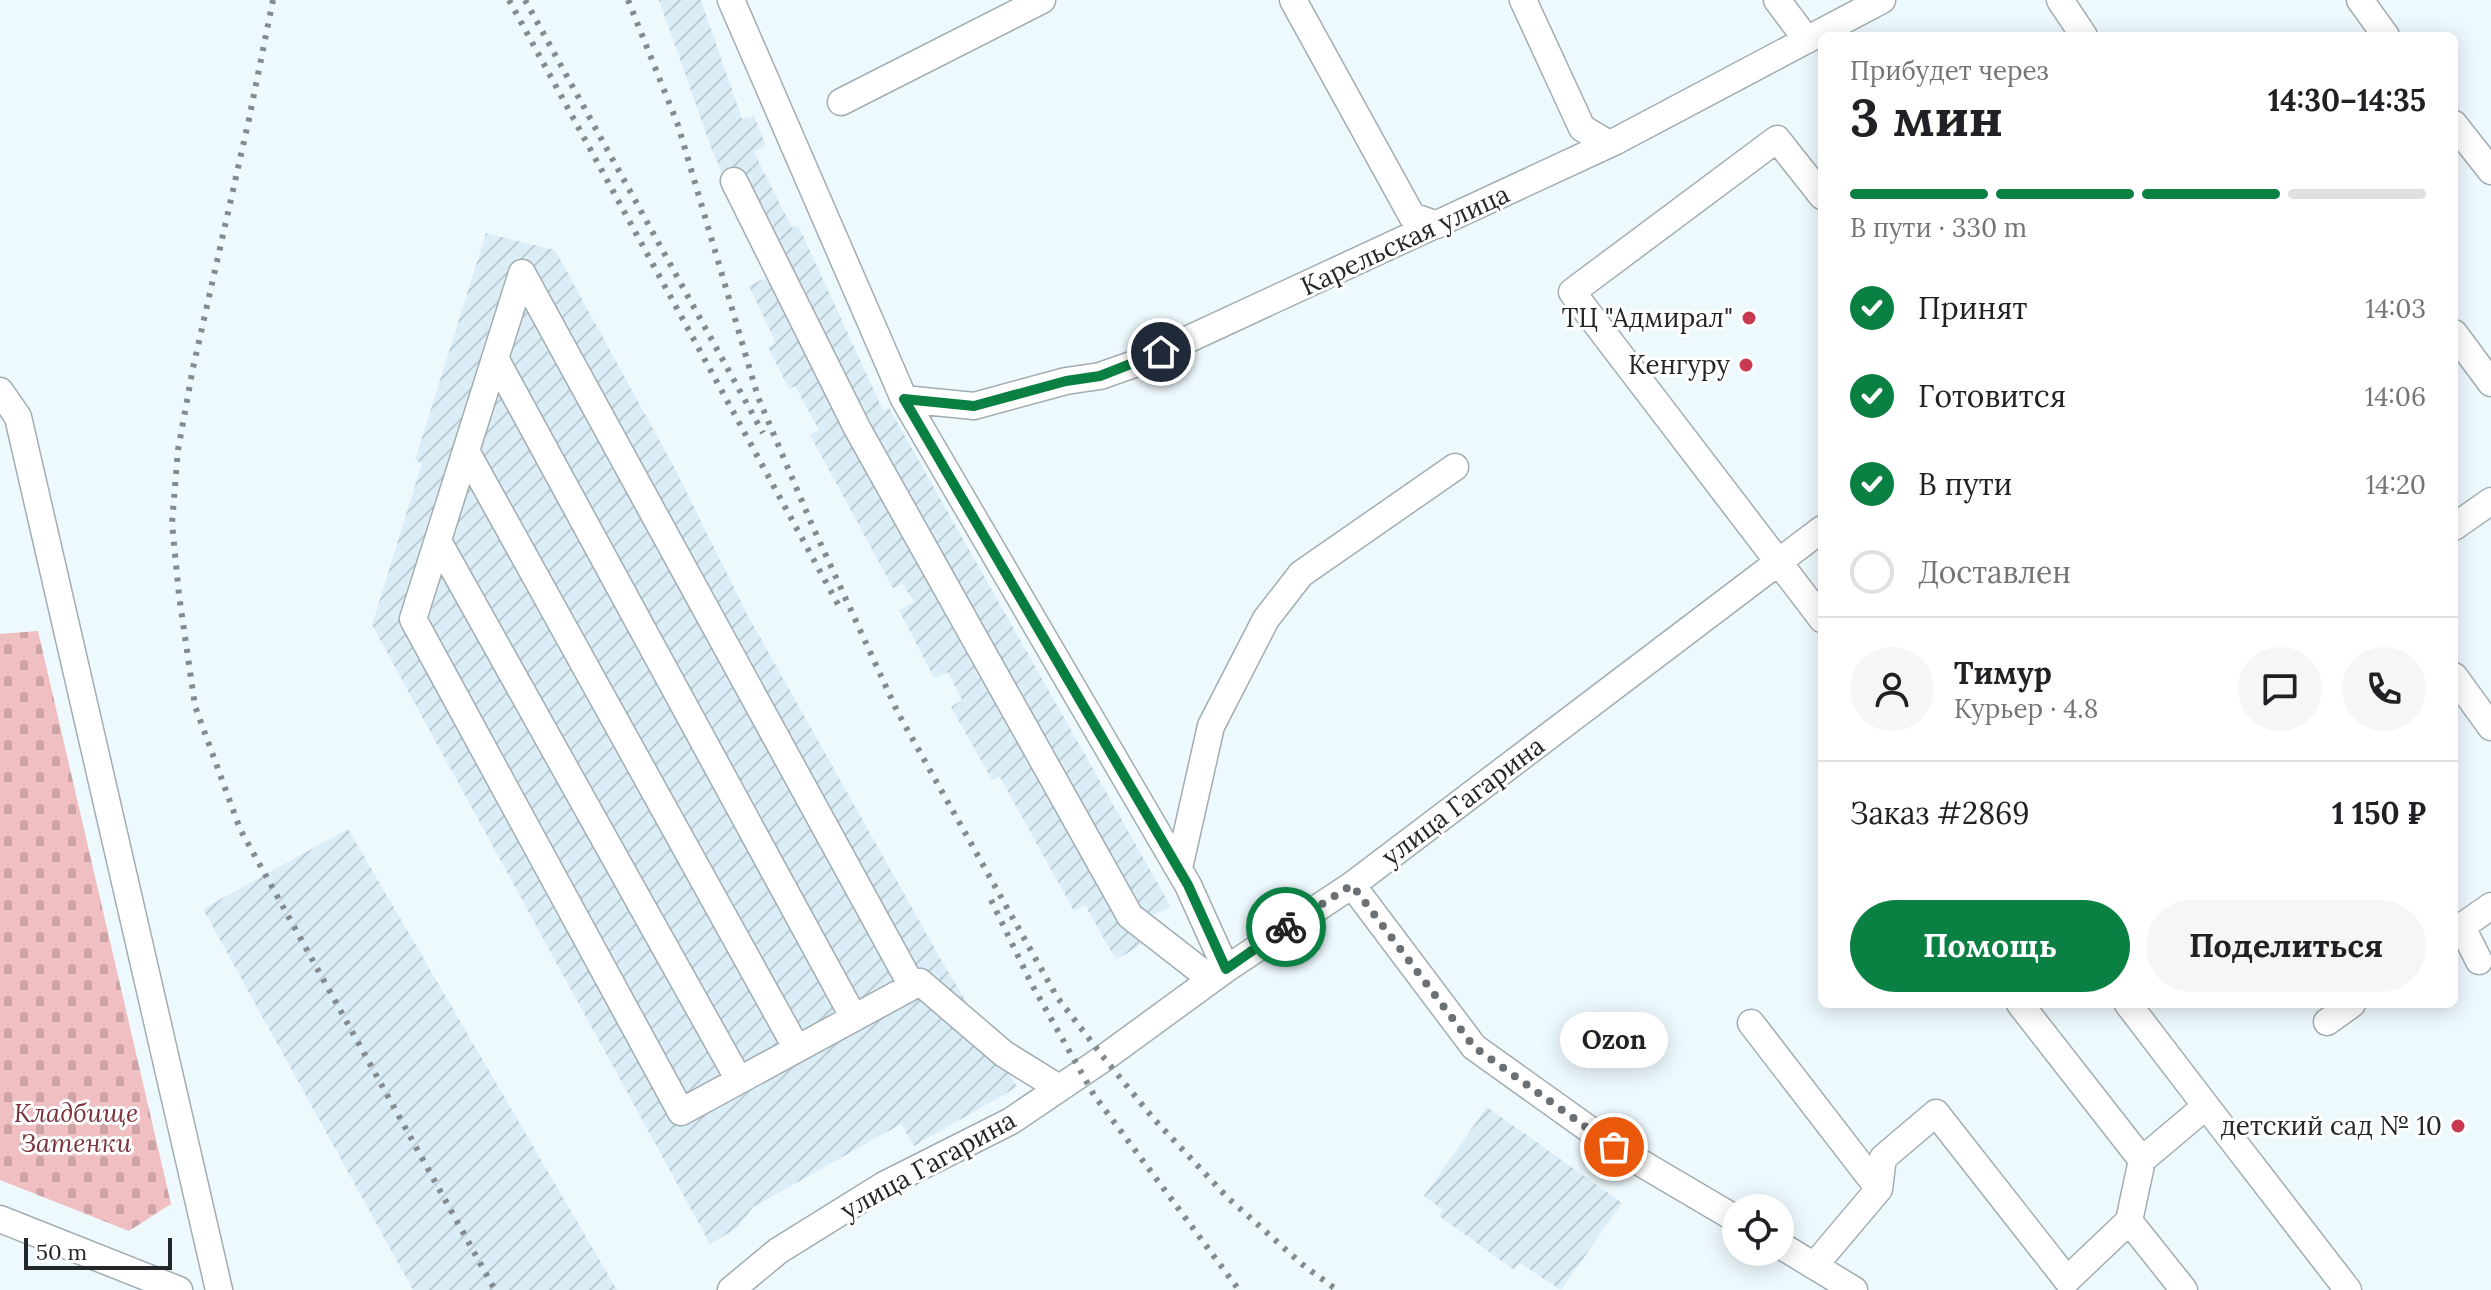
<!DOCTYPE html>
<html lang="ru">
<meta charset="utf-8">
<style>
:root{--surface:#fff;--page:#f6f6f6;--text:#202124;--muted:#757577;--line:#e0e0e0;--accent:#0b8043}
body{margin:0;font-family:Lora,serif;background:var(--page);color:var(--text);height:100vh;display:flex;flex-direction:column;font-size:30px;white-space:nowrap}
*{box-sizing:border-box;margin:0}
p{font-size:26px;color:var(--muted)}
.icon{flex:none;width:44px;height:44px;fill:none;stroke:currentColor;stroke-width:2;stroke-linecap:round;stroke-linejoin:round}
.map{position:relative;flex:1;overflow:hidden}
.sheet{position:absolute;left:1818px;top:32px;width:640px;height:976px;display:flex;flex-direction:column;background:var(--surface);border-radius:12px;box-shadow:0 4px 20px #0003}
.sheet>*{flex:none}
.buttons{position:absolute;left:1722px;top:1194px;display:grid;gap:16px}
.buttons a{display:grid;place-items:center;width:72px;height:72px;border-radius:50%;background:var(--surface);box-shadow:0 4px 20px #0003;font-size:40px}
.scale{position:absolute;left:24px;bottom:20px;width:148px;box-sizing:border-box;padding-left:8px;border:4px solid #232729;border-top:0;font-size:22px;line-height:28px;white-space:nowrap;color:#232729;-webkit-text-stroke:6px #fff;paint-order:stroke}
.pin{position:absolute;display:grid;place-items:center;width:68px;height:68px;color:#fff;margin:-34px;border:4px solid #fff;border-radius:50%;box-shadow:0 2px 8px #0007}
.courier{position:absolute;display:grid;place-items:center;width:80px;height:80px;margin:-40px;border:6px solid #0b8043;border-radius:50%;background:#fff;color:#222;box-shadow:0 2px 10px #0007}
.bubble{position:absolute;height:56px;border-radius:28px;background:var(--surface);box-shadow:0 4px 20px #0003;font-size:26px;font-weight:700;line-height:56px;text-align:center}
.summary em{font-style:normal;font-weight:700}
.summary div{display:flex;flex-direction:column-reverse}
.summary{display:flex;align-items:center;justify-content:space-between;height:136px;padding:0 32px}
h1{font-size:52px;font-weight:700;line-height:60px}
.bar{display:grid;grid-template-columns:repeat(4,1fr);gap:12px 8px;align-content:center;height:96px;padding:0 32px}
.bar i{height:10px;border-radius:6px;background:var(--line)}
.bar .active{background:var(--accent)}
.bar p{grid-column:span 4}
.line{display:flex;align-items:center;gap:20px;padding:0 32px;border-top:2px solid var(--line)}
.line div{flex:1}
.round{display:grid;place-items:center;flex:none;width:84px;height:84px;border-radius:42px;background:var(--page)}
ol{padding:0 32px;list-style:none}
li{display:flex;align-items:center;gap:24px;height:88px}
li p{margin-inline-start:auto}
li .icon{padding:8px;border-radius:50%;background:var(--accent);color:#fff;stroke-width:4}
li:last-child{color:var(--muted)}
li i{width:44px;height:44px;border:4px solid var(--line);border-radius:50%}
.button{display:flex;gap:16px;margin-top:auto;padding:16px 32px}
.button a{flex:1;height:92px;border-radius:48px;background:var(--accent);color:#fff;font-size:32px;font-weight:700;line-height:92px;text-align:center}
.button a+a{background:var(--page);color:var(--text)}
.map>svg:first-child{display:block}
.industrial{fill:url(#industrial-furrows)}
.cemetery{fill:url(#cemetery-stones)}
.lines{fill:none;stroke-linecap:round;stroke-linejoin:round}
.minor-casing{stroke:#a2adb1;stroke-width:29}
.minor{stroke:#fff;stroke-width:26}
.rail{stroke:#848b8f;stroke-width:6;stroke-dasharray:4 8;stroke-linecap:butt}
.done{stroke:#6a7074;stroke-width:8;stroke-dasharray:0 14.4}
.route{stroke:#0b8043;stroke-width:10}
.poi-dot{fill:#c93950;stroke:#fff;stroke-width:3}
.labels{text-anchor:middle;stroke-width:6;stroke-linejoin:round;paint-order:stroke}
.street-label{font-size:26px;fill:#232729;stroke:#fff}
.poi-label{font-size:26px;fill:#232729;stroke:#fff;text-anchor:end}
.park-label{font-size:26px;font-style:italic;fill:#7a333a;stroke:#fff}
</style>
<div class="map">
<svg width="2491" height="1290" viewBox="0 0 2491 1290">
<defs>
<pattern id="industrial-furrows" width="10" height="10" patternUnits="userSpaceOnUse" patternTransform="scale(2)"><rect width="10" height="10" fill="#dbeef7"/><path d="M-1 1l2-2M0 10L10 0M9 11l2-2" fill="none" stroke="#bcccd4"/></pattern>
<pattern id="cemetery-stones" width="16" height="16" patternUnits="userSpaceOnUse" patternTransform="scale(2)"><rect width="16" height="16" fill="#efbfc1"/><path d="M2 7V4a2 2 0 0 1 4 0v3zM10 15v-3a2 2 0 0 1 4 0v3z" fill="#cda4a6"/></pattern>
</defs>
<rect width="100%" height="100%" fill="#eef9fe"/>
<path class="industrial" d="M659,0H701L742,119L754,116L766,146L754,152L792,228L798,225L883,410L889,408L1171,907L1149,917L1152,938L1116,960L1085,905L1074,911L1000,777L992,780L951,707L962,700L948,672L934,678L899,610L914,602L903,584L893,588L810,435L819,430L795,386L789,389L768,347L776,343L749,286L767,277L712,150Z
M486,233L555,250L674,467L748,616L939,956L1017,1087L914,1146L901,1124L753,1207L737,1228L710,1244L372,625L422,463L415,460Z
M348,829L617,1290H413L203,909Z
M1487,1107L1622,1203L1561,1290L1520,1263L1514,1270L1439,1216L1443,1210L1424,1196Z"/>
<path class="cemetery" d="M38,631L171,1204L129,1231L0,1180V634Z"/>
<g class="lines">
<g class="minor-casing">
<path id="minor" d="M731,0L904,399L1188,885L1226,969
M1293,0L1412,216L1437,225
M1523,0L1582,128L1609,144
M1777,0L1807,40
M2060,0L2084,36
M2360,0L2386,36
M841,102L1042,0
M2454,124L2491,171
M734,181L857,428L1130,916L1211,979
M1822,196L1777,139L1572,292L1822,619
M2454,333L2491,383
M495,358L854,1018
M0,391L18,417L219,1290
M904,399L974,406L1066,381L1100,376L1137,363L1616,141L1882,0
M466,451L797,1049
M2454,527L2491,501
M438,541L739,1080
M2454,676L2491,727
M1179,868L1211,726L1266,619L1301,574L1455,467
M1352,885L1474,1047L1614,1147L1736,1219
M2462,927L2479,961
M2454,932L2491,906
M912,986L522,273L413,619L681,1112L920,982L1004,1054L1059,1088
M2020,1004L2142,1160L2129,1221
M2128,1004L2206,1106L2142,1160
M2327,1022L2352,1004
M1751,1023L1879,1189L1814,1266
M2206,1106L2348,1290
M1879,1189L1883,1158L1936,1113L2067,1280L2129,1221L2184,1290
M0,1219L179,1290
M1780,1245L1854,1290
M731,1290L778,1251L884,1185L1011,1121L1104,1058L1226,969L1352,885L1822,529"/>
</g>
<use href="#minor" class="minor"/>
<path class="rail" d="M273,0L249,119L193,368L178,450L172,523L179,595L195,706L240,829L495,1290
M509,0L840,608
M525,0L763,433
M628,0L678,125L758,397L812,525L898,713L1057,997L1104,1058L1153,1118L1227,1197L1303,1265L1337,1290
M991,900L1031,983L1094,1095L1239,1290"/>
</g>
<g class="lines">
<path class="done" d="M1286,927L1352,885L1474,1047L1614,1147"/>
<path class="route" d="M1161,352L1100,376L1066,381L974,406L904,399L1188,885L1226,969L1286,927"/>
</g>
<g class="poi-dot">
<circle cx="1749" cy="318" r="8"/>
<circle cx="1746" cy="365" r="8"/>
<circle cx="2458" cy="1126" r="8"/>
</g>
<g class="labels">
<g class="street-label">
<text transform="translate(1405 240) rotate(-25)" y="9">Карельская улица</text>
<text transform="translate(1463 801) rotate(-37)" y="9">улица Гагарина</text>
<text transform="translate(928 1165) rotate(-29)" y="9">улица Гагарина</text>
</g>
<g class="poi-label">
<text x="1733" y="327">ТЦ "Адмирал"</text>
<text x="1730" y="374">Кенгуру</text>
<text x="2442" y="1135">детский сад № 10</text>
</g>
<g class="park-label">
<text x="76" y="1122">Кладбище<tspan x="76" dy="30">Затенки</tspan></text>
</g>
</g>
</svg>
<div class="buttons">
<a><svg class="icon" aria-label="locate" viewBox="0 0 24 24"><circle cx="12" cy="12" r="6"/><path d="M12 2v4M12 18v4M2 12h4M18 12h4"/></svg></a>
</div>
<div class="scale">50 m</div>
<div class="pin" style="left:1614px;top:1147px;background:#ea580c"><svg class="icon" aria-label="bag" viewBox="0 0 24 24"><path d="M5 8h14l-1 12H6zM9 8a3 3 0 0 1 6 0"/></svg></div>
<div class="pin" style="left:1161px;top:352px;background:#1f2937"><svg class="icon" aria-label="home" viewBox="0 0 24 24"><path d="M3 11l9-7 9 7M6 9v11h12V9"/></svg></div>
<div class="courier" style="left:1286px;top:927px"><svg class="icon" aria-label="bike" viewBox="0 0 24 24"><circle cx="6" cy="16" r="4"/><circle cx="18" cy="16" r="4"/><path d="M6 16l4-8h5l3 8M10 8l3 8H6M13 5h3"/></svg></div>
<div class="bubble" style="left:1560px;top:1012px;width:108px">Ozon</div>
<section class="sheet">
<div class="summary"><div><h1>3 мин</h1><p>Прибудет через</p></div><em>14:30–14:35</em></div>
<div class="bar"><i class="active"></i><i class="active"></i><i class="active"></i><i></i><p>В пути · 330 m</p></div>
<ol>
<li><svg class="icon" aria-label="check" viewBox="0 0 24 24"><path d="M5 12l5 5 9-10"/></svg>Принят<p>14:03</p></li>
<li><svg class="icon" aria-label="check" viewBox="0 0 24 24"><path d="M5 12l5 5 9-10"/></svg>Готовится<p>14:06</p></li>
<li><svg class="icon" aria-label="check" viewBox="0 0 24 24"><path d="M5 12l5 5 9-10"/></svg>В пути<p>14:20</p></li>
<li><i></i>Доставлен</li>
</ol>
<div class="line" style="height:144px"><a class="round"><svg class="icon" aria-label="person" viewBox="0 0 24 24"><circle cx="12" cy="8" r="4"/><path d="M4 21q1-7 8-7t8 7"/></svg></a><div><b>Тимур</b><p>Курьер · 4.8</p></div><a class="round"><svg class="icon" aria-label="chat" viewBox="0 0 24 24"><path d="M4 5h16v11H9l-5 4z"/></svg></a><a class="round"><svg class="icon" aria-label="phone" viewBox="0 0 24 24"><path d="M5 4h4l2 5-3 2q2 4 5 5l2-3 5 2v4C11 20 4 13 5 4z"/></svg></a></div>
<div class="line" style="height:104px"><div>Заказ #2869</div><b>1 150 ₽</b></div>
<div class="button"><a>Помощь</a><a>Поделиться</a></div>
</section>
</div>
